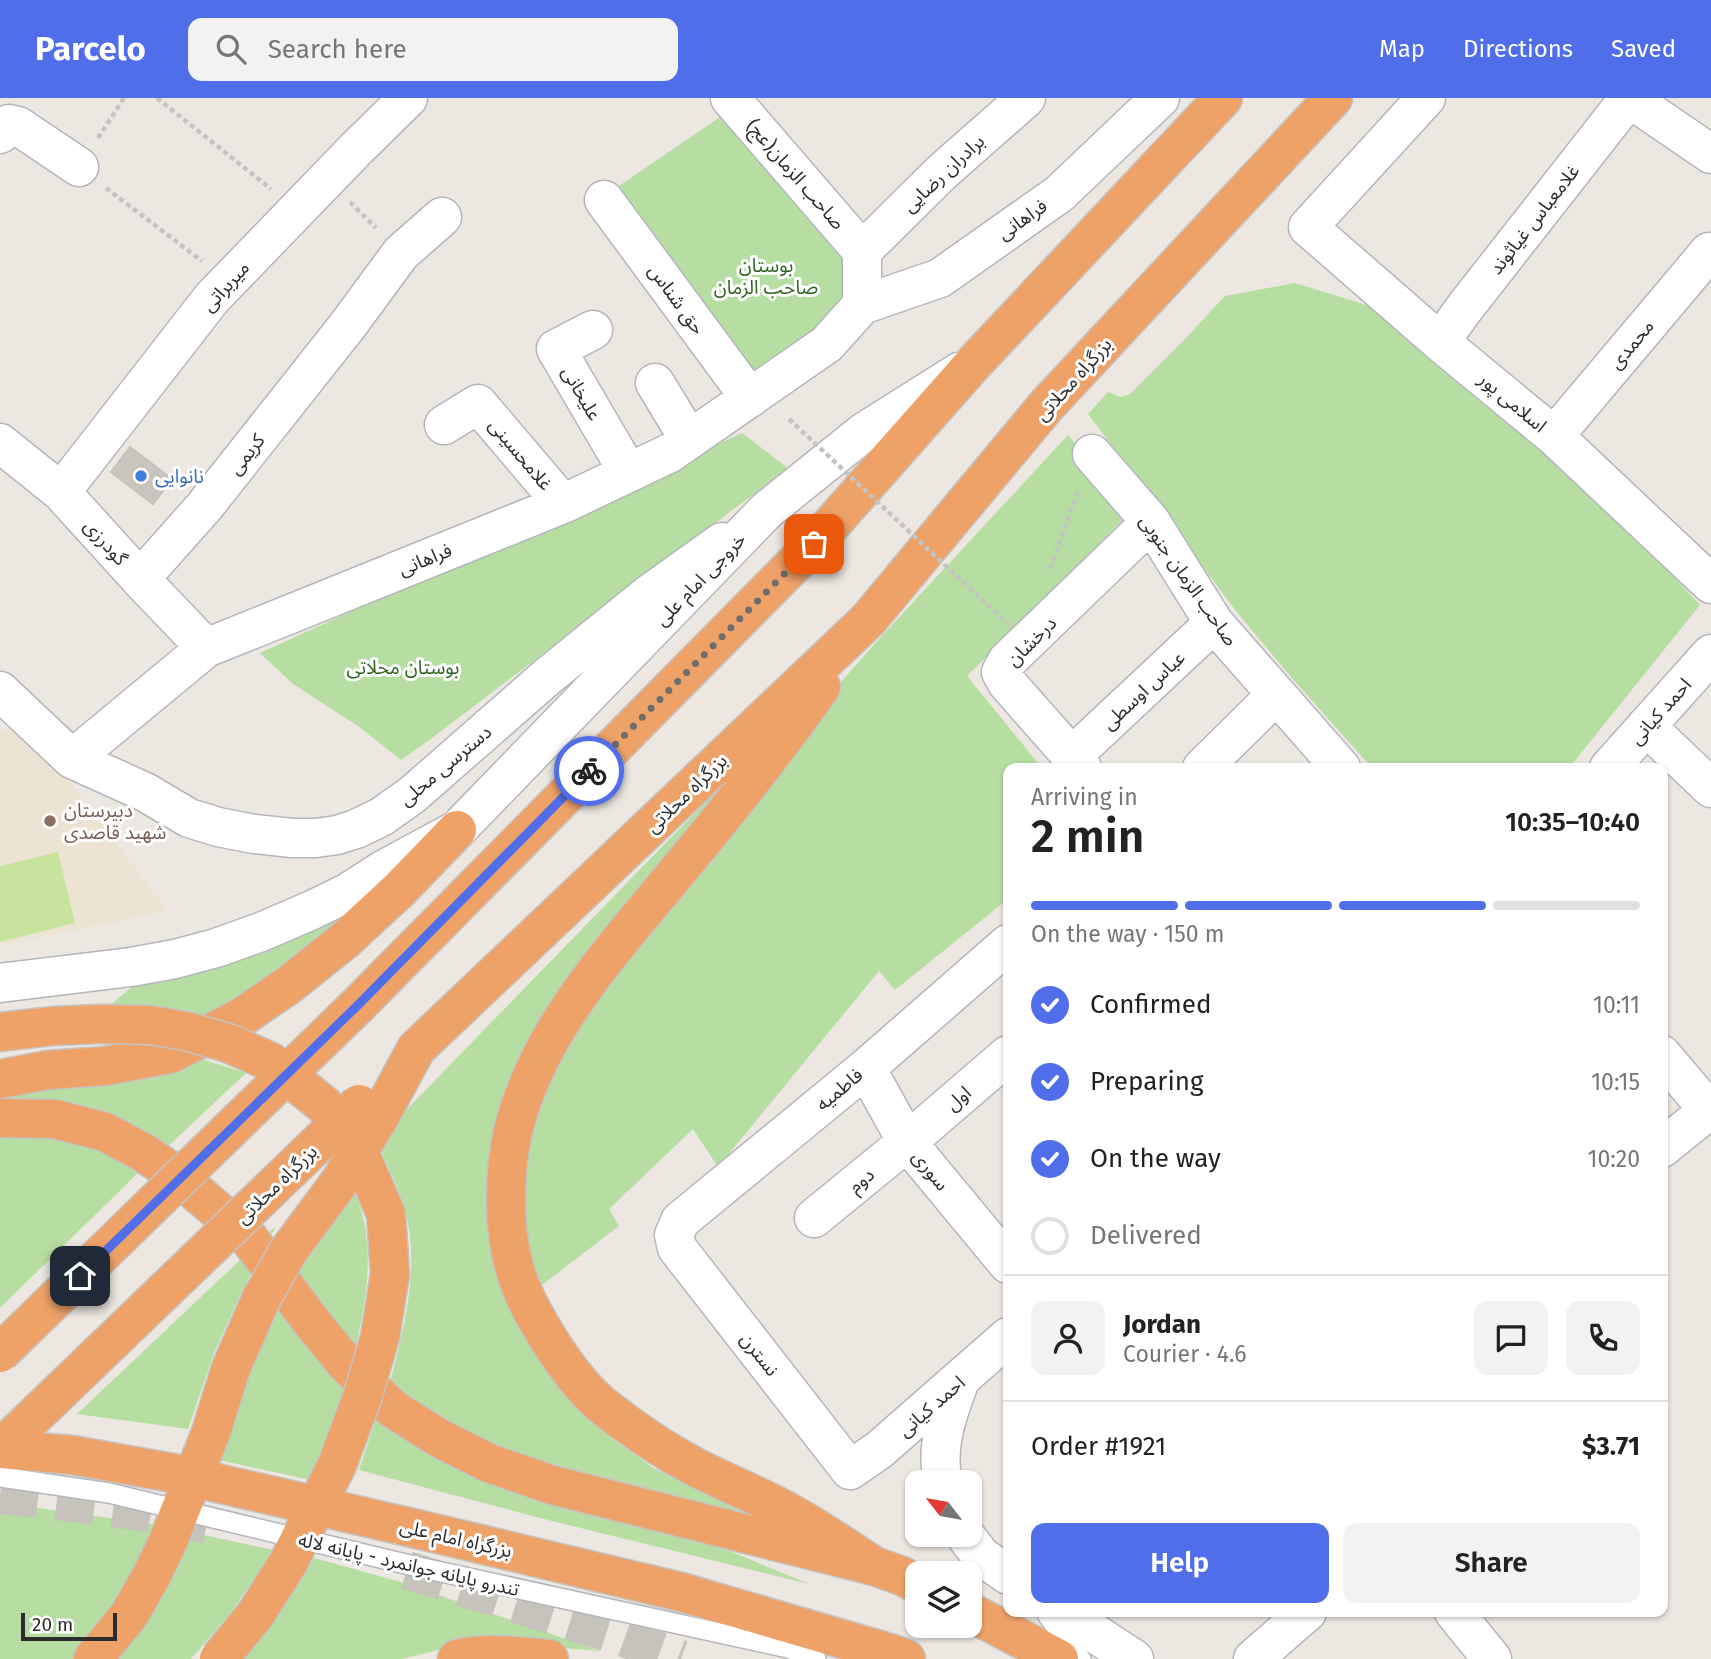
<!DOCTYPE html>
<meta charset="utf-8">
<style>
:root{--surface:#fff;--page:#f2f2f2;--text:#222;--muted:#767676;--line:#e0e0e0;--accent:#506ee9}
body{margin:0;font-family:"Fira Sans","Noto Sans Arabic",sans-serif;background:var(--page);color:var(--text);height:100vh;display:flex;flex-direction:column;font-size:26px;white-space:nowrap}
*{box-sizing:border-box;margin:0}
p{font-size:23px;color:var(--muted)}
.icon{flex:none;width:38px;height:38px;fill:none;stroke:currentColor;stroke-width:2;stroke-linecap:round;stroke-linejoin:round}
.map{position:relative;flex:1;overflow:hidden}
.details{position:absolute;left:1003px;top:665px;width:665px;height:854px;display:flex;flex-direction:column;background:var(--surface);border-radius:14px;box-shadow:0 2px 5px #0004}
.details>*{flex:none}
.needle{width:46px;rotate:301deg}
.tools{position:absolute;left:905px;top:1372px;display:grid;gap:14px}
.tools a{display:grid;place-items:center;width:77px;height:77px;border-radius:14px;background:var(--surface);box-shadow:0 2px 5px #0004;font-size:35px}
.scale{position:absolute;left:21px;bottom:18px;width:96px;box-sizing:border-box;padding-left:7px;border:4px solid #2c2c2c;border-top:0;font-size:19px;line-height:24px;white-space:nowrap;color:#2c2c2c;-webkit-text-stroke:5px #fff;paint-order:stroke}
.pin{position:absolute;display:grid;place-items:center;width:60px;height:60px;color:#fff;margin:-30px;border-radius:14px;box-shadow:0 4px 10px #0006}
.courier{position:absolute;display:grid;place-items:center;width:70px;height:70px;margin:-35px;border:5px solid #506ee9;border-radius:50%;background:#fff;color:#222;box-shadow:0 2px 9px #0007}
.head em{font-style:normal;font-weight:600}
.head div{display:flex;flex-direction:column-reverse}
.head{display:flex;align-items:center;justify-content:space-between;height:119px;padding:0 28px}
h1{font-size:46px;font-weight:600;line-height:52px}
.bar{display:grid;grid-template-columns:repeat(4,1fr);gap:10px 7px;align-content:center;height:84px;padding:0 28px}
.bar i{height:9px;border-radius:5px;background:var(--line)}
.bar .on{background:var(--accent)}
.bar p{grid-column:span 4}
.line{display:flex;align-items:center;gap:18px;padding:0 28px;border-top:2px solid var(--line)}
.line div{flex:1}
.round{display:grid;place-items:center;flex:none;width:74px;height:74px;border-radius:14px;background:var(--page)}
ol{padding:0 28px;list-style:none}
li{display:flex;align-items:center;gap:21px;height:77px}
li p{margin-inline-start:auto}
li .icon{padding:7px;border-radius:50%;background:var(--accent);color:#fff;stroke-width:4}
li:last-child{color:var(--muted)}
li i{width:38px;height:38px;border:4px solid var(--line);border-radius:50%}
.primary-button{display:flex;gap:14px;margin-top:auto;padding:14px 28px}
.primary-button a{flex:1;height:80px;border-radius:14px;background:var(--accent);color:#fff;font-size:28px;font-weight:600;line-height:80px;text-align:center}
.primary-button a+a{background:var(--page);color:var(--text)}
header{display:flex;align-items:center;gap:42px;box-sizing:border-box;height:98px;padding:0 35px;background:var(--accent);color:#fff}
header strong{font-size:33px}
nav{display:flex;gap:38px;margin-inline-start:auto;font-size:24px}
.search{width:490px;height:63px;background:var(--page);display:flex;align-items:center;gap:18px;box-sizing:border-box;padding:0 24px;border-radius:14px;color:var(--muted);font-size:26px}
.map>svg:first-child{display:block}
.education{fill:#ece3d2}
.green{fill:#b7dea2}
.pitch{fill:#c7e49f}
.building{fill:#c8c5be;stroke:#c8c3ba;stroke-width:2}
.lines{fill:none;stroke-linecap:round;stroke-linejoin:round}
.highway-tunnel{stroke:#c6c2bc;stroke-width:38;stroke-dasharray:38 19;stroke-linecap:butt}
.lane-casing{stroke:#b4b6be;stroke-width:22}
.street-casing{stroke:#b4b6be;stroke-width:41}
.secondary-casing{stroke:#b4b6be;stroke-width:41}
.highway-casing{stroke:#c4c4c4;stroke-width:41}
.path{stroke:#c4c4c4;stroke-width:4.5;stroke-dasharray:5 3.5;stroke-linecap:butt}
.lane{stroke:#fff;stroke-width:19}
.street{stroke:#fff;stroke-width:38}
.secondary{stroke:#fff;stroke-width:38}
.highway{stroke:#efa268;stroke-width:38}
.lane-bridge-casing{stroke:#b4b6be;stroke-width:22;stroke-linecap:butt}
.highway-bridge-casing{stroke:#c4c4c4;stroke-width:41;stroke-linecap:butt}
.path-bridge{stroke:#c4c4c4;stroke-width:4.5;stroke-dasharray:5 3.5;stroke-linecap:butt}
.lane-bridge{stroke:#fff;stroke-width:19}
.highway-bridge{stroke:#efa268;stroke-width:38}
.done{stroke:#6f6d6b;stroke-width:7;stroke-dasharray:0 12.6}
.route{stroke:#506ee9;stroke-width:9}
.shop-dot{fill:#3f7fe0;stroke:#fff;stroke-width:2.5}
.education-dot{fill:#8d6e63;stroke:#fff;stroke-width:2.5}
.labels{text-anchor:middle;stroke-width:6;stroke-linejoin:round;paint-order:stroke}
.street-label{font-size:19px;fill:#2c2c2c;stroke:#fff}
.park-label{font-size:19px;fill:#306422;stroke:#fff}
.shop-label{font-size:19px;fill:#366cbe;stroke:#fff;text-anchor:start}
.education-label{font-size:19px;fill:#785e54;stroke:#fff;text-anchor:start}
</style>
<header>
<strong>Parcelo</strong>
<div class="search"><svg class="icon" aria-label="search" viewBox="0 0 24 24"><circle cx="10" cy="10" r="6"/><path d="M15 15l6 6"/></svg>Search here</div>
<nav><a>Map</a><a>Directions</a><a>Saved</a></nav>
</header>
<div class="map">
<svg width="1711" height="1561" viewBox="0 0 1711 1561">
<rect width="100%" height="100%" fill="#ece7e0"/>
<path class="education" d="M26,626L167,813L0,847V633Z"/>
<path class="green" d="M723,17L849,162L847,202L806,243L748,280L616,90Z
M1295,185L1386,213L1569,367L1700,507L1569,670H1372L1291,579L1236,513L1088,316L1108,294L1120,299L1130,296L1182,244L1225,198Z
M742,335L788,370L432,640L401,662L358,628L293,586L260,555Z
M1068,337L1133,412L967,578L1042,670H1008V801L895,892L879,873L718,1069L693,1031L609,1111L619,1128L538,1190L531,1164L521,1100L534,1018L578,924L657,825L711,765L734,729L824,603L879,541Z
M792,615L539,925L512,1212L528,1246L550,1278L578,1309L614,1342L655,1371L786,1433L514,1358L388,1292C403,1234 421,1172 405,1112C398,1088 386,1065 377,1042Z
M387,784L322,844L212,923L107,910L140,882Z
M185,956L246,975L162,1054L0,1009V994Z
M0,1031L73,1038L142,1071L0,1210Z
M351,1084C355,1096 361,1108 363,1120C374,1165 364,1209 355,1254L290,1176Z
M276,1128L241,1195L214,1255L188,1331L77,1316Z
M278,1195L347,1285L315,1383L214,1361Z
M379,1312L682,1433L809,1486L548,1422L359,1372Z
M0,1405L161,1427L152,1450L76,1561H0Z
M190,1434L274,1452L231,1514L191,1561H111Z
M314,1460L401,1484L600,1553L493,1544L454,1548L402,1561H242L289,1499Z"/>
<path class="pitch" d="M58,754L75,825L0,844V768Z"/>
<path class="building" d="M130,349L172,381L153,406L111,374Z"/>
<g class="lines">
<path class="highway-tunnel" d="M0,1397C70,1405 140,1411 208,1427
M407,1472L621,1539L681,1561"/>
<g class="lane-casing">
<path id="lane" d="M414,1468L788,1550L816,1561
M1048,1518L1081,1561"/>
</g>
<g class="street-casing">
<path id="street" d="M730,0L862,153
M1426,0L1308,129L1440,244L1554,338L1711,486
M1629,0L1711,56
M0,36L4,29L9,26L18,28L79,69
M604,102L750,300
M862,153L942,74L1026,0
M862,207L940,180L1059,96L1160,0
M593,232L556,251L628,374
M1440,244L1466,208L1629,0
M655,285L689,341
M444,327L478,306L563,406
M1554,338L1709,154
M0,345L61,394L140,481L206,550
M1092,356L1151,424L1214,525L1341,670
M61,394L212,200L356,51L408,0
M140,481L204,409L348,227L401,155L442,119
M0,593L72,661L145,694L189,720L218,729L254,736L292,740H316L337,737L356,731L381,719L412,697L548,578L648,497L722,444
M1646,628L1711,690
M1072,658L1214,525
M72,661L206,550L563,406L670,355L827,246L862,207V153
M1082,670L1007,585L1001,574L1007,563L1151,424
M1202,670L1276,597
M1609,670L1711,556
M1008,846L866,970L680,1123L674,1137L677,1150L850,1372L879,1352L1008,1239
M1662,957L1711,1015
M866,970L907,1044L1008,1166
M1662,1050L1709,1012
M814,1120L907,1044L1008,957
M943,1384C935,1350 947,1317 959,1285
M965,1437L981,1458L1008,1477
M1062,1514L1134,1561
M1454,1514L1492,1561
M1253,1561L1307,1514"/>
</g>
<g class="secondary-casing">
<path id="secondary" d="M0,885L131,869L175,861L216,850L261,834L312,812L349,794L383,772L457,732L767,412L864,334L959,274"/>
</g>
<g class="highway-casing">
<path id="highway" d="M821,589C776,653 727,714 677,774C613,852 538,931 513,1033C508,1056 506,1080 506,1103C506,1148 515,1186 539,1225C556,1255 576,1285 603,1308C632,1331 663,1352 695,1369C726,1385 760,1398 790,1415C819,1431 847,1450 874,1468
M358,907L814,446L973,266L1223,0
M0,934L53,928L100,926
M416,951L868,522L1046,308L1333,0
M0,981L48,972L105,968L170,956L242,919L290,886L345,842L399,792L457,732
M0,1020L55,1021L105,1034L144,1055L175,1076L247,1138L314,1227L346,1266L393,1311L439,1340L489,1365L552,1387L874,1468L902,1478L917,1486
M417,1431L681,1494L893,1556L906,1561
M970,1514L1059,1561
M93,1561L129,1517
M457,1561C485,1554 520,1558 549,1561"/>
</g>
<path class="path" d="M157,0L271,91
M98,40L124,0
M106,90L202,163
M350,104L376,130
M1050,471L1078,394"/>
<use href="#lane" class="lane"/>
<use href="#street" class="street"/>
<use href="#secondary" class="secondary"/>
<use href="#highway" class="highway"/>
<g class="lane-bridge-casing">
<path id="lane-bridge" d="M0,1379L109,1395L414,1468"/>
</g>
<g class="highway-bridge-casing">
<path id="highway-bridge" d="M100,926L150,927L186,933L228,945L271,964L325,1008L353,1040L386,1116L390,1176L380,1239L362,1300L337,1367L288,1465L255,1517L219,1561
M0,1255L358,907
M0,1351L359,1006
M0,1351L72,1357L178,1376L417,1431
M129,1517L152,1477L169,1441L211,1334L231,1270L261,1201L289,1152L341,1082L380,1018L416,951"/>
</g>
<path class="path-bridge" d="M789,321L1011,529"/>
<use href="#lane-bridge" class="lane-bridge"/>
<use href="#highway-bridge" class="highway-bridge"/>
</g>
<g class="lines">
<path class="done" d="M589,673L814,446"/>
<path class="route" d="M80,1178L358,907L589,673"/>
</g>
<circle class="shop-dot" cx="141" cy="378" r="7"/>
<circle class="education-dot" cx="50" cy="723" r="7"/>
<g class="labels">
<g class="street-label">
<text transform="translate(943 75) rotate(-43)" y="7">برادران رضایی</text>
<text transform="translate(796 76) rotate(49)" y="7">صاحب الزمان(عج)</text>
<text transform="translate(1022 121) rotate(-35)" y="7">فراهانی</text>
<text transform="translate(1534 121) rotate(-52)" y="7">غلامعباس غیاثوند</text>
<text transform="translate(225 188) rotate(-48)" y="7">میربراتی</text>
<text transform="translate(677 201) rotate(54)" y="7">حق شناس</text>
<text transform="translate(1631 246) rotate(-50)" y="7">محمدی</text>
<text transform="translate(1073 281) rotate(-48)" y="7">بزرگراه محلاتی</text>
<text transform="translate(582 295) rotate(60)" y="7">علیخانی</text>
<text transform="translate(1513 304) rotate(40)" y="7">اسلامی پور</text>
<text transform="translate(246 356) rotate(-52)" y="7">کریمی</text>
<text transform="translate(521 356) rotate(50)" y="7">غلامحسینی</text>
<text transform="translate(106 444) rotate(48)" y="7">گودرزی</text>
<text transform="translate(425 461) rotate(-22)" y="7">فراهانی</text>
<text transform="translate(700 481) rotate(-46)" y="7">خروجی امام علی</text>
<text transform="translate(1189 482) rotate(55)" y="7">صاحب الزمان جنوبی</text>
<text transform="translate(1031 543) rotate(-45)" y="7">درخشان</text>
<text transform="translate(1143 592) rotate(-43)" y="7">عباس اوسطی</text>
<text transform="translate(1660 613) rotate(-48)" y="7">احمد کیانی</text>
<text transform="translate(445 667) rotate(-40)" y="7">دسترسی محلی</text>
<text transform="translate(686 695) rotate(-44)" y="7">بزرگراه محلاتی</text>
<text transform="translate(839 991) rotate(-40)" y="7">فاطمیه</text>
<text transform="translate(958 1000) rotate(-41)" y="7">اول</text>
<text transform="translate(931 1072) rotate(51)" y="7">سوری</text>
<text transform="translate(861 1082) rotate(-40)" y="7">دوم</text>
<text transform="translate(276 1086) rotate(-44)" y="7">بزرگراه محلاتی</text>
<text transform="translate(760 1256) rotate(52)" y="7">نسترن</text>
<text transform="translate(931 1308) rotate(-41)" y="7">احمد کیانی</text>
<text transform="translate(456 1440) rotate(13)" y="7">بزرگراه امام علی</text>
<text transform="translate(409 1466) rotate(13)" y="7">تندرو پایانه جوانمرد - پایانه لاله</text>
</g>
<g class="park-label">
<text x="766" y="174">بوستان<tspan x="766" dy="22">صاحب الزمان</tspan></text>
<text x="403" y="576">بوستان محلاتی</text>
</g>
<g class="shop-label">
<text x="155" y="385">نانوایی</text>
</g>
<g class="education-label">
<text x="64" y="719">دبیرستان<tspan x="64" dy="22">شهید قاصدی</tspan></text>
</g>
</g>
</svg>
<div class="tools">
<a><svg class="needle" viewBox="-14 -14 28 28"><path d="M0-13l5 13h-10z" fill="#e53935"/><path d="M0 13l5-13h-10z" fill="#767676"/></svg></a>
<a><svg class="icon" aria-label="layers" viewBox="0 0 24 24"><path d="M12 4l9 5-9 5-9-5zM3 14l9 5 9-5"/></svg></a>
</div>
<div class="scale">20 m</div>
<div class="pin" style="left:814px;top:446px;background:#ea580c"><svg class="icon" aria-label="bag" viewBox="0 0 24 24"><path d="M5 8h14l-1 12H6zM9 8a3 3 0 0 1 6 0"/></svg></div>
<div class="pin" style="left:80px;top:1178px;background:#1f2937"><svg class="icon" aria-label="home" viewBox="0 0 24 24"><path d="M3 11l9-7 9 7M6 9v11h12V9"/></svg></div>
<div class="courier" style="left:589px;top:673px"><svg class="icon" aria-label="bike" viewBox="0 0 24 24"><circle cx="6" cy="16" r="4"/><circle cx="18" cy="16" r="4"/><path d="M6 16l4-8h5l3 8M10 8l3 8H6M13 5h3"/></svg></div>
<section class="details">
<div class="head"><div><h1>2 min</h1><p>Arriving in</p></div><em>10:35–10:40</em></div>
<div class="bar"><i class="on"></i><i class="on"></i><i class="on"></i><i></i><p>On the way · 150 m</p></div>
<ol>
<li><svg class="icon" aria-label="check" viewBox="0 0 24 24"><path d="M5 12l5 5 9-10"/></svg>Confirmed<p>10:11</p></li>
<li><svg class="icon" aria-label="check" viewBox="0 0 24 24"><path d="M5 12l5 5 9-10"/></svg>Preparing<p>10:15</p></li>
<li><svg class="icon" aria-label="check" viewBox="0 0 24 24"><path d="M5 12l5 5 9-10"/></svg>On the way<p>10:20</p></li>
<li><i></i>Delivered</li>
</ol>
<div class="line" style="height:126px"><a class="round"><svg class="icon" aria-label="person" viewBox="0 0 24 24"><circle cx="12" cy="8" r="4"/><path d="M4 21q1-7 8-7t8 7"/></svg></a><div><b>Jordan</b><p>Courier · 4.6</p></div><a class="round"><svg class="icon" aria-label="chat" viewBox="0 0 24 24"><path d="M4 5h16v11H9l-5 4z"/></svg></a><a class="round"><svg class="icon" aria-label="phone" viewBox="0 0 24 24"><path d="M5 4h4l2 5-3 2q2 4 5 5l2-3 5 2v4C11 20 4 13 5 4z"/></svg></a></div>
<div class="line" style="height:91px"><div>Order #1921</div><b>$3.71</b></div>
<div class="primary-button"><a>Help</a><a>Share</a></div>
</section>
</div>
